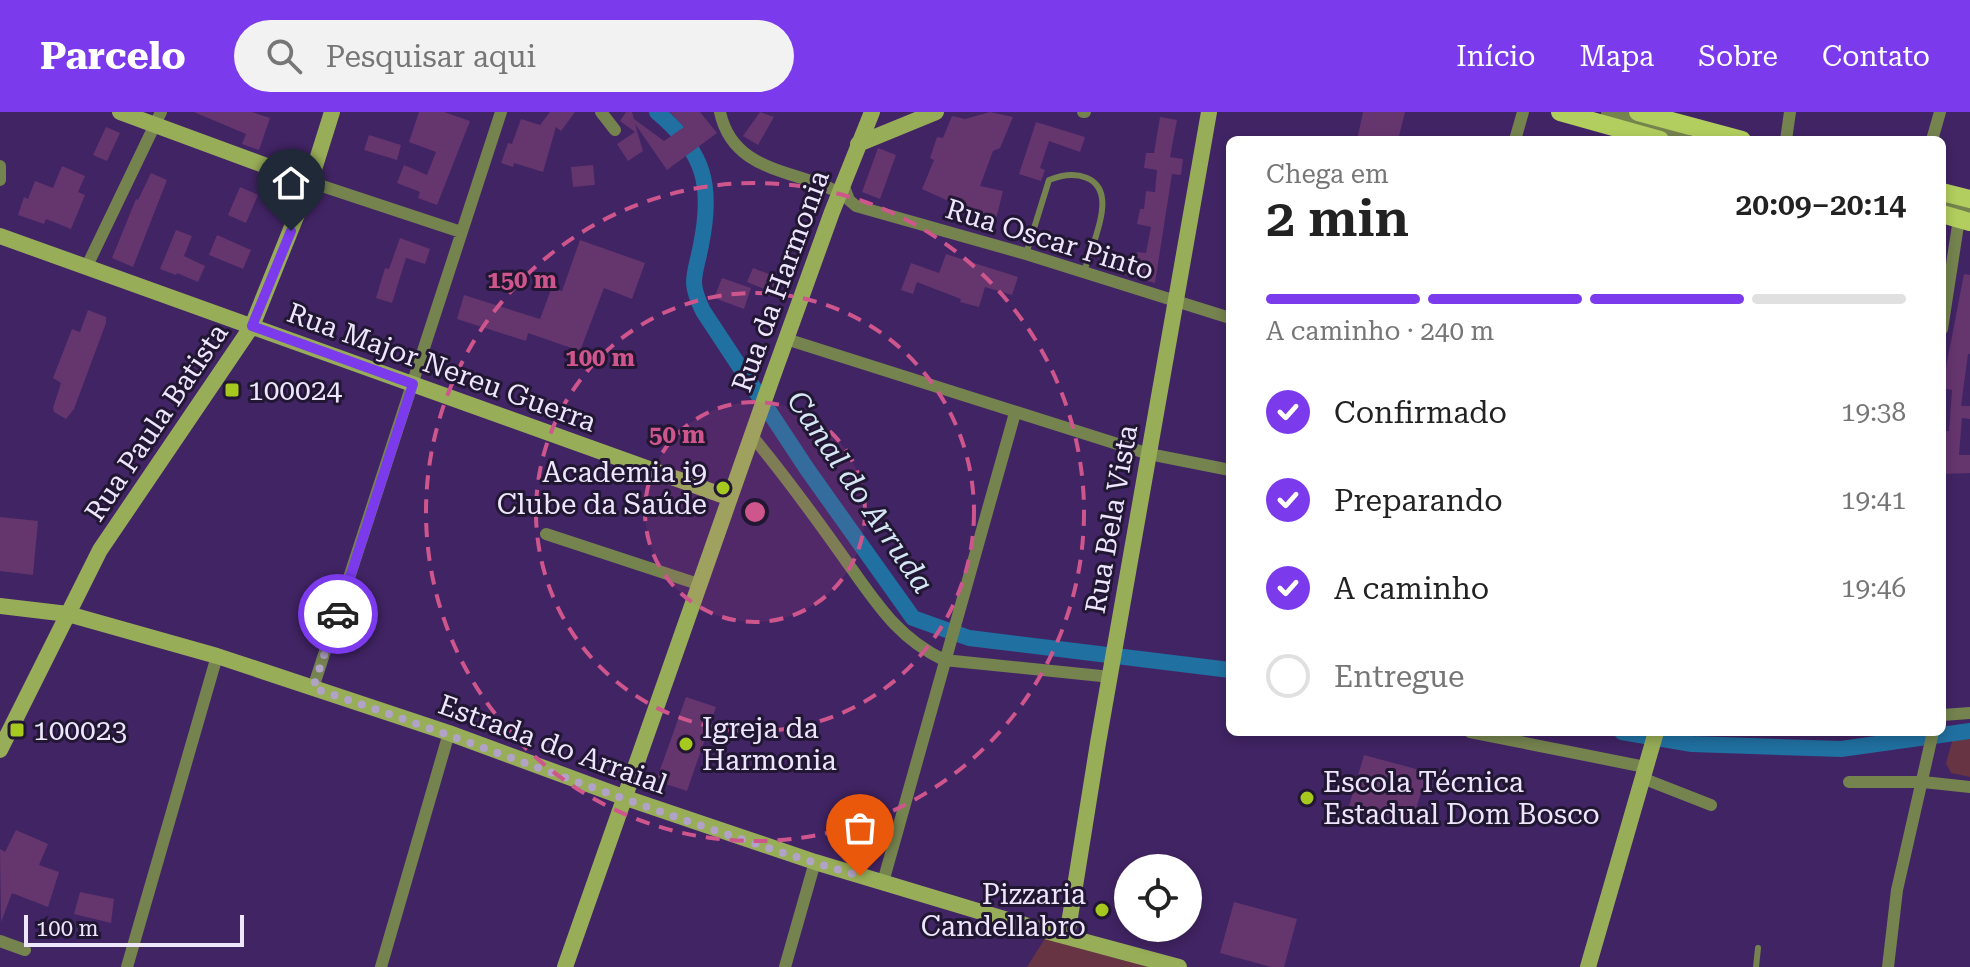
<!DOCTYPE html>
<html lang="pt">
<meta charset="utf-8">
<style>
:root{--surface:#fff;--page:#f2f2f2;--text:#222;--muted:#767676;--line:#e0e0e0;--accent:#7c3aed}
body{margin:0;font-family:"Roboto Serif",serif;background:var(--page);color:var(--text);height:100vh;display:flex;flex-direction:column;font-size:30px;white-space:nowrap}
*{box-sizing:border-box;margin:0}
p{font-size:26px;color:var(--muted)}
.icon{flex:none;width:44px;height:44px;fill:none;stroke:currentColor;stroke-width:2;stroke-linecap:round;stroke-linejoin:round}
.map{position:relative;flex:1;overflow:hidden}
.side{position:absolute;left:1226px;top:24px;width:720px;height:600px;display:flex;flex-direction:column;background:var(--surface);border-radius:12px;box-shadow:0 4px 12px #0003}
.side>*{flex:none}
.buttons{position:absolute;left:1114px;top:742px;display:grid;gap:16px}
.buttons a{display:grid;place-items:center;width:88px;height:88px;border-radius:50%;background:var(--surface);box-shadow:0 4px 12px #0003;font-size:40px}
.scale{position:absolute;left:24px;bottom:20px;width:220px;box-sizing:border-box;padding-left:8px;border:4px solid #eee6fd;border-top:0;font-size:22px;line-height:28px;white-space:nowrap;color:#eee6fd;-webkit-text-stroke:6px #221733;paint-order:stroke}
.pin{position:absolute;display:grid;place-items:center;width:68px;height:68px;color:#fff;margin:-82px -34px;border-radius:50% 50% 50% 0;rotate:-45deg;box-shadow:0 0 8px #0007}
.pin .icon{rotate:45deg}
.courier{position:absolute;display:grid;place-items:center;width:80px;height:80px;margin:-40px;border:6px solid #7c3aed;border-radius:50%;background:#fff;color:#222;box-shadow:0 2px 10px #0007}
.headline em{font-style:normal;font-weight:600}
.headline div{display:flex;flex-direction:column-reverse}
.headline{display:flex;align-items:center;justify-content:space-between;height:136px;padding:0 40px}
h1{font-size:52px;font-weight:600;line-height:60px}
.bar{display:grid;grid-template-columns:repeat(4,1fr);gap:12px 8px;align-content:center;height:96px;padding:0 40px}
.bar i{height:10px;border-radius:6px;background:var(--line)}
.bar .current{background:var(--accent)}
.bar p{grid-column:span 4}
ol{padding:0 40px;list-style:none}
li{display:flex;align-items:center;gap:24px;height:88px}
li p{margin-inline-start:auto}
li .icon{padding:8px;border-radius:50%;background:var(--accent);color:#fff;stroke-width:4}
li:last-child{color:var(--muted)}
li i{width:44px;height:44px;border:4px solid var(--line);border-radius:50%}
header{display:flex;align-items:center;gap:48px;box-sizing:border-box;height:112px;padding:0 40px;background:var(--accent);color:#fff}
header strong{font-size:38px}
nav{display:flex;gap:44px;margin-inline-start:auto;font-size:28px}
.search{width:560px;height:72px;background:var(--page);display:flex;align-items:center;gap:20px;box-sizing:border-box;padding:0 28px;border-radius:44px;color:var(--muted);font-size:30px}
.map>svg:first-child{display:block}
.green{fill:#673444}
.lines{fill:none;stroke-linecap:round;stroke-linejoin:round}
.canal{stroke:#2070a1;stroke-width:16}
.building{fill:#65356e}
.lane{stroke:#75834f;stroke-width:6}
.street{stroke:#75834f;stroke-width:12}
.secondary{stroke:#98ad58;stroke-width:16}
.primary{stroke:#b2ce5e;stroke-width:18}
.done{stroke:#b1a2c7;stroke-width:8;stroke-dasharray:0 14.4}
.route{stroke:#7c3aed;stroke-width:10}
.ring{fill:none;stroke:#cf568c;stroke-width:4;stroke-dasharray:14 10}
.poi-dot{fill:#a7c81f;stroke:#221733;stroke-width:3}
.labels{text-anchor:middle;stroke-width:6;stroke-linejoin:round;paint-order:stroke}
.street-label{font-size:28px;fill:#eee6fd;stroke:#221733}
.poi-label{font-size:28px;fill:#eee6fd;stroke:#221733;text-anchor:start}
.water-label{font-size:30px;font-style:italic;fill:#d4e6f4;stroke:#221733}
.centre{fill:#cf568c;stroke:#221733;stroke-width:4}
.ring-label{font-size:24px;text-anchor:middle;font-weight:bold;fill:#cf568c;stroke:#221733;stroke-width:6;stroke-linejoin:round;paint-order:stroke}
</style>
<header>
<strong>Parcelo</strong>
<div class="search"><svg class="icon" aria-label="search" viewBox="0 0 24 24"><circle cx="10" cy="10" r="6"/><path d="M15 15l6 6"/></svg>Pesquisar aqui</div>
<nav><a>Início</a><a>Mapa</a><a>Sobre</a><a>Contato</a></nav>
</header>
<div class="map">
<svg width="1970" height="855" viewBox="0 0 1970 855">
<rect width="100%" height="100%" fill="#412464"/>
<path class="green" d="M1970,622V665L1951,661L1946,651L1953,626Z
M1049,820L1179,855H1027Z"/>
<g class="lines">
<path class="canal" d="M657,0C705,40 713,74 701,133C695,165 688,168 703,199L807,357L913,506L969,526L1230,558
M1622,620L1692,632L1841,637L1970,619"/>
</g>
<path class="building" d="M194,0H252L270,6L259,38L242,32L246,22Z
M419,0H444L470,9L437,93L418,86L420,80L397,71L404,53L427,63L436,40L409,30Z
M550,0H575L561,19L556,15L543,60L514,51L513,55L501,51L508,31L512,32L521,7L540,13Z
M626,0H632L634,7L664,29L684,15L670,0H700L717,21L667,58L635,12L643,39L628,49L617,32L635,20L620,9Z
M760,0L774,5L758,33L743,24Z
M990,0L1013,5L1000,36L993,39L980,74L1003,79L996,107L977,102L922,77L934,48L930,46L937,25L943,26L952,4L965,7Z
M1363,0H1405L1398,28H1357Z
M1160,5L1177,8L1170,45L1183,47L1181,63L1172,62L1155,171L1117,161L1120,150L1134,154L1137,140L1146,141L1151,115L1137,112L1140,97H1144L1146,79L1155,80L1157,58L1144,56L1146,41H1154Z
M1036,10L1085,25L1080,40L1049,29L1040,56L1045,58L1041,69L1019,62Z
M106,15L120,21L107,49L93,43Z
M369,23L401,33L397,48L364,38Z
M878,36L896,43L880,87L862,80Z
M593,53L595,73L573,75L571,55Z
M62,54L85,64L78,80L85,83L71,117L46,107L44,112L18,103L24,85L28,87L35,69L53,76Z
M151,61L167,68L133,155L112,146L136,87L138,88Z
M240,75L258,83L246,111L228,103Z
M176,118L192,124L184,144L205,154L198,170L177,161L176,163L160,157Z
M217,123L251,138L243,157L209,143Z
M400,126L430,137L425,152L406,146L392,191L376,186L385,156L389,157Z
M580,128L645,151L632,187L604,176L580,239L528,221L526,229L457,207L464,183L540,207L552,175L562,179Z
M946,142L1018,165L1012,183L985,175L979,195L960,190L961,187L917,170L913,182L901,178L911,151L939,161Z
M753,156L777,165L771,180L747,170Z
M1964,162L1970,163V242H1968L1961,294H1970V307L1962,306L1959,343H1970V361L1942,362V319H1949L1952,278L1942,276Z
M722,166L751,176L744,197L714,186Z
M88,198L106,205V211L74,297L66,307L54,300L53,296L61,271L53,266L72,217L80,220Z
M0,405L38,409L33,463L0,459Z
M686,585L716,595L687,679L656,669Z
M1364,643L1427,660L1412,711L1349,694Z
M16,718L48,732L39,753L59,760L48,795L12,781L1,810L0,737L5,740Z
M80,780L114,787L111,811L74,802Z
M1234,790L1297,807L1284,855H1271L1220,841Z"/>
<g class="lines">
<path class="lane" d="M1026,142L1049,68C1074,58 1106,62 1102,98C1100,118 1090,140 1084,160
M1756,855L1758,836"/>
<path class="street" d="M601,0L615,18
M720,0C733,61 795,57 840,81
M1083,0H1085
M1607,0L1647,11
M1654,19L1686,28
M1515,28L1523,0
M1786,28L1790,0
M1932,28L1940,0
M0,54V68
M310,70L461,120
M843,72L849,88L856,94L1026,142L1230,206
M1942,89L1970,97
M86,156L161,0
M1942,217L1959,107
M786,227L1149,342L1230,358
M752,324C786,365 818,409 849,453C878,493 898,526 944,548L1111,565
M546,422L698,472
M313,576L501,0
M1942,603L1970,601
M1470,620L1645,655
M1642,666L1711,693
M1849,670H1923L1970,675
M883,770L1015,301
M0,829L25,838
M127,855L217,544
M381,855L449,621
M785,855L815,750
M1888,855L1897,778L1933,620"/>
<path class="secondary" d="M120,0L310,70
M858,32L936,0
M0,124L730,386
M0,494L68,502L217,544L449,621L623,685L815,750L1038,817L1179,855
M0,638L100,438L252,214L310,70L332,0
M1067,824L1098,631L1209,0
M565,855L771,269L832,100L872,0
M1588,855L1656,620"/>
<path class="primary" d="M1560,0L1660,28
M1638,0L1742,28
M1942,80L1970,87
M1942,102L1970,110"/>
</g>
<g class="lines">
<path class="done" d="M338,502L313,576C496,637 675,711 860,764"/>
<path class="route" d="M291,119L252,214L413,272L338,502"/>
</g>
<circle cx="755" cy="400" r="110" fill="#cf568c" fill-opacity=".12"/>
<g class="ring">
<circle cx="755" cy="400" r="110"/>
<circle cx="755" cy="400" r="219"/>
<circle cx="755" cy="400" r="329"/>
</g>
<g class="poi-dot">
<rect x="224" y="270" width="16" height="16" rx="4"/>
<circle cx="723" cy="376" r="8"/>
<rect x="9" y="610" width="16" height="16" rx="4"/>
<circle cx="686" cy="632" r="8"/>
<circle cx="1307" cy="686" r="8"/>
<circle cx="1102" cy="798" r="8"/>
</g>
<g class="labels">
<g class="street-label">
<text transform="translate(1050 127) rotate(17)" y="10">Rua Oscar Pinto</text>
<text transform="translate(780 169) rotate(-70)" y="10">Rua da Harmonia</text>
<text transform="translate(442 255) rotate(20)" y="10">Rua Major Nereu Guerra</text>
<text transform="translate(156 310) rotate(-56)" y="10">Rua Paula Batista</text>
<text transform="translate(1111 407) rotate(-80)" y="10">Rua Bela Vista</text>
<text transform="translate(553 632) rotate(20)" y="10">Estrada do Arraial</text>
</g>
<g class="poi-label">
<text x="248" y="288">100024</text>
<text x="707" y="370" text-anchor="end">Academia i9<tspan x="707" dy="32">Clube da Saúde</tspan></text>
<text x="702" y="626">Igreja da<tspan x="702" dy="32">Harmonia</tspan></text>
<text x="33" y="628">100023</text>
<text x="1323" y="680">Escola Técnica<tspan x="1323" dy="32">Estadual Dom Bosco</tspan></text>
<text x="1086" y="792" text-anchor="end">Pizzaria<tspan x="1086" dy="32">Candellabro</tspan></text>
</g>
<g class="water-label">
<text transform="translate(860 380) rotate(56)" y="10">Canal do Arruda</text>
</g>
</g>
<circle cx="755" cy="400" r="12" class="centre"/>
<g class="ring-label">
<text x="522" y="176">150 m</text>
<text x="600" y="254">100 m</text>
<text x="677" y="331">50 m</text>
</g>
</svg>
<div class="buttons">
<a><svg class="icon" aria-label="locate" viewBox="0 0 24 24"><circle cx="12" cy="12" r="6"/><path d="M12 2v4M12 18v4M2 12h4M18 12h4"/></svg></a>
</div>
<div class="scale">100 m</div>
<div class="pin" style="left:860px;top:764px;background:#ea580c"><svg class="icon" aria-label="bag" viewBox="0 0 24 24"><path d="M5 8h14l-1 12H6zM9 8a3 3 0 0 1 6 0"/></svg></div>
<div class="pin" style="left:291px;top:119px;background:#1f2937"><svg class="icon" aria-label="home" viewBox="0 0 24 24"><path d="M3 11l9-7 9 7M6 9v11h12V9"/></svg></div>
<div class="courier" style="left:338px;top:502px"><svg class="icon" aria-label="car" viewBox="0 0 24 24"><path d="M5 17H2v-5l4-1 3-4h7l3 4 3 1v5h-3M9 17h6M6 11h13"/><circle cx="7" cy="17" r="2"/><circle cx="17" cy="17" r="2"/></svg></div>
<section class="side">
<div class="headline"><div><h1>2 min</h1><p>Chega em</p></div><em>20:09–20:14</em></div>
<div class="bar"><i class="current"></i><i class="current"></i><i class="current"></i><i></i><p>A caminho · 240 m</p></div>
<ol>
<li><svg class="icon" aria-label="check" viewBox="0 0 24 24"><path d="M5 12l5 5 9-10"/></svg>Confirmado<p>19:38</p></li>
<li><svg class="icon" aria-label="check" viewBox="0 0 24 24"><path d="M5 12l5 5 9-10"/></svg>Preparando<p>19:41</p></li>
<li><svg class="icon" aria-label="check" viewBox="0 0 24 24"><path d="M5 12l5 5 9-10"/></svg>A caminho<p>19:46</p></li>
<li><i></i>Entregue</li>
</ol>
</section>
</div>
